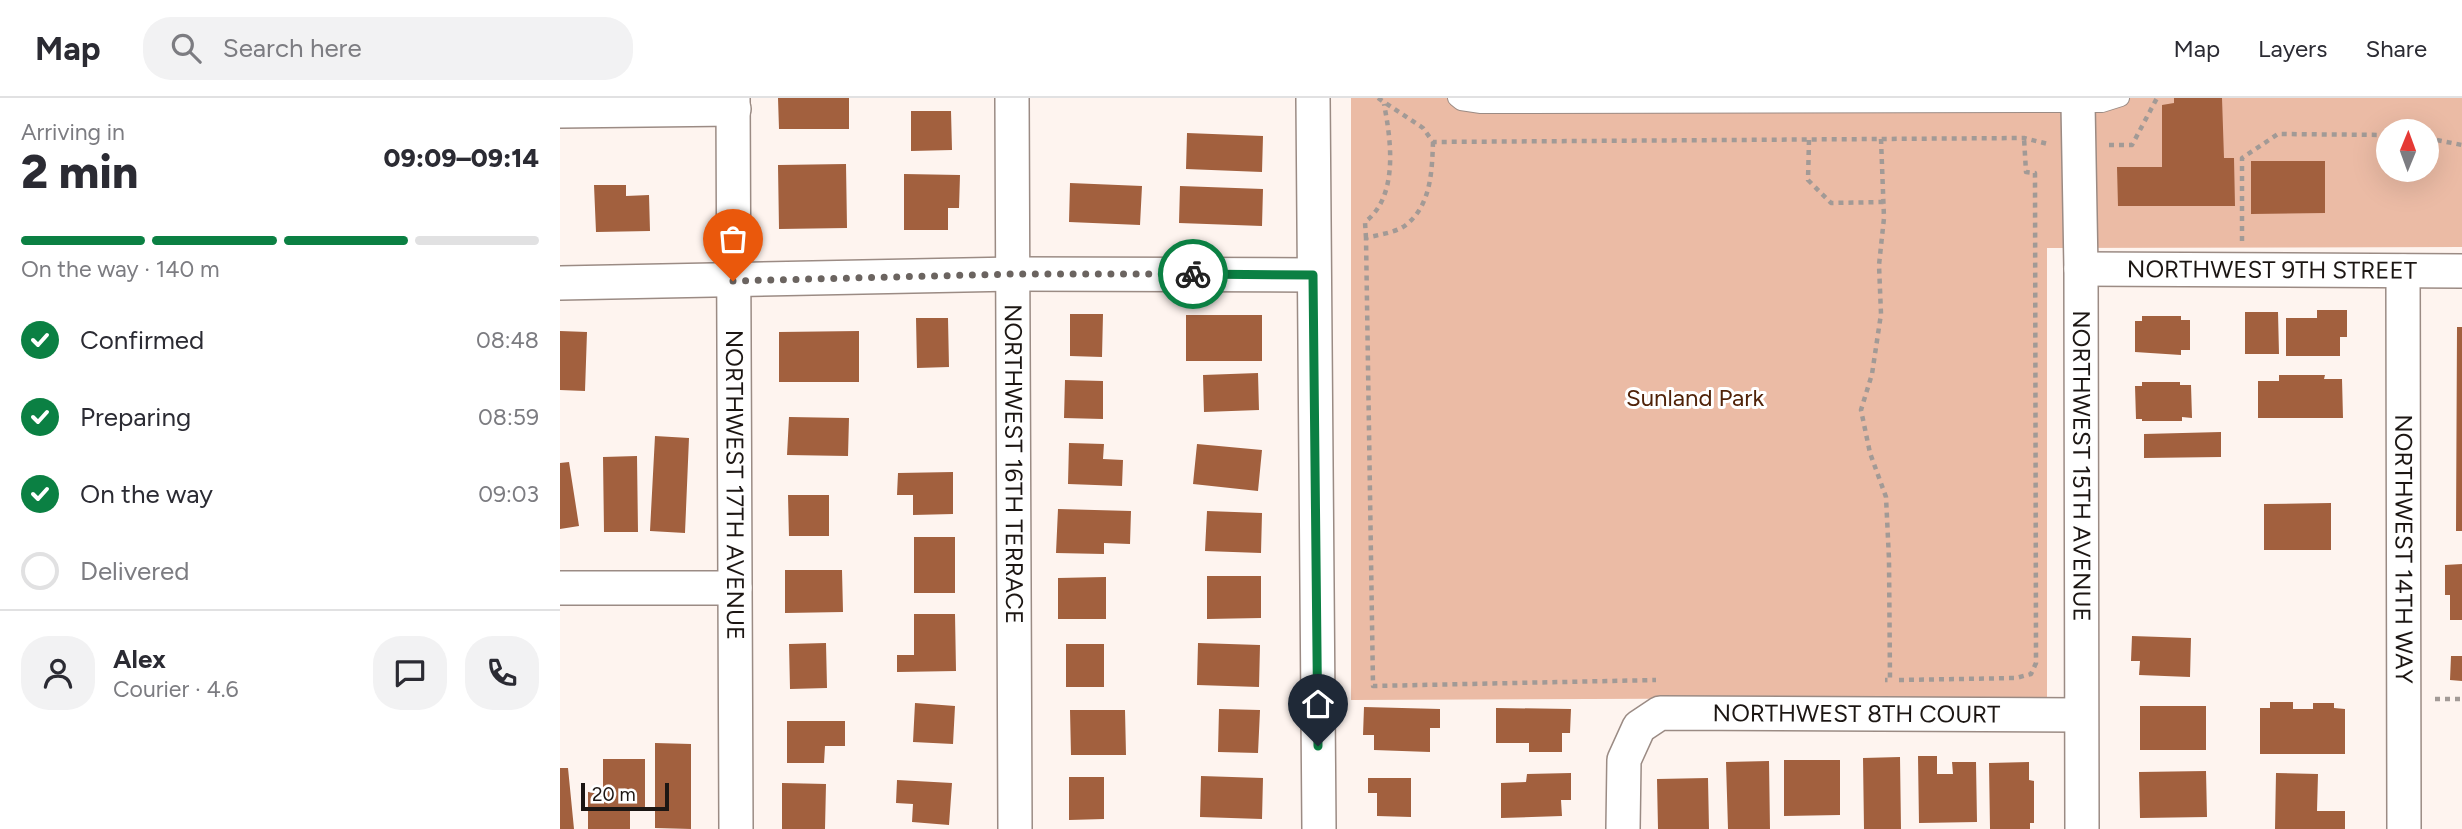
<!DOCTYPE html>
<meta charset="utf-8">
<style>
:root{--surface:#fff;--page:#f2f2f3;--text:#2b2b33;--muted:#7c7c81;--line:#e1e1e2;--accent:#0b8043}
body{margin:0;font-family:Figtree,sans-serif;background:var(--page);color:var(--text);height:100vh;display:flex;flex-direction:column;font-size:26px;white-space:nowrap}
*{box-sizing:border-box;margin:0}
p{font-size:23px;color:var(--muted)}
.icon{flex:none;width:38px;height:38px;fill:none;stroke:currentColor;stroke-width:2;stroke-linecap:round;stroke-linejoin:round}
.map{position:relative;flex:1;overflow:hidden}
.details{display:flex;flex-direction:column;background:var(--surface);width:560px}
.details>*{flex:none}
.needle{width:46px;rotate:1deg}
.buttons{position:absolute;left:1816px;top:21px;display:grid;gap:14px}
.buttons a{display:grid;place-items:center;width:63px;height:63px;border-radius:50%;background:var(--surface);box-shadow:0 7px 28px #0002;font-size:35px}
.scale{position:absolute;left:21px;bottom:18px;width:88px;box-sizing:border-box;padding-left:7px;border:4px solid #1c1613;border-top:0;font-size:19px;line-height:24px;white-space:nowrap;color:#1c1613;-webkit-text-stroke:5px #fff;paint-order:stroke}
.pin{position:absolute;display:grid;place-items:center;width:60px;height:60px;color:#fff;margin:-72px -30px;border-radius:50% 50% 50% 0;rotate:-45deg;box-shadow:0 0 7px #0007}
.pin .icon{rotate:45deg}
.courier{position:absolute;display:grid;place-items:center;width:70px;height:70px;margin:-35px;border:5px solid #0b8043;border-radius:50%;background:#fff;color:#222;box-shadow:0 2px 9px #0007}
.headline em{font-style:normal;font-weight:800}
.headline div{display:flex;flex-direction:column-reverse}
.headline{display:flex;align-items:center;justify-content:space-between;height:119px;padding:0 21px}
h1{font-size:46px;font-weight:800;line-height:52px}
.bar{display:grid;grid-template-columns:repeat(4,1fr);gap:10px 7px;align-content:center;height:84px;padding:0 21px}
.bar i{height:9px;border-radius:5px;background:var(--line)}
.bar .current{background:var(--accent)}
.bar p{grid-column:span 4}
.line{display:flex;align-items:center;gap:18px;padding:0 21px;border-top:2px solid var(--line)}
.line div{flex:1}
.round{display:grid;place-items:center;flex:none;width:74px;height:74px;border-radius:28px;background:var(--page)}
ol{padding:0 21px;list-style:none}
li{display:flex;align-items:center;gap:21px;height:77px}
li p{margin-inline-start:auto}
li .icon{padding:7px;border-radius:50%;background:var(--accent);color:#fff;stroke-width:4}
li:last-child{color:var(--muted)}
li i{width:38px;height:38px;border:4px solid var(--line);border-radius:50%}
header{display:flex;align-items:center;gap:42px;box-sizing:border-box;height:98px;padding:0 35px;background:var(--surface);border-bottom:2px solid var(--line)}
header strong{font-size:33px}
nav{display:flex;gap:38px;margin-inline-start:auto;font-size:24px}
.search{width:490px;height:63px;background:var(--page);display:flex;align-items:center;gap:18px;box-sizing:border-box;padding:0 24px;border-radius:28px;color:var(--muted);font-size:26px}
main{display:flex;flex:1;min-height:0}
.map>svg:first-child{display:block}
.green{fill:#ebbba5;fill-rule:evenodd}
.building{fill:#a2603e}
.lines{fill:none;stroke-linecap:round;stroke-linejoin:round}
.lane-casing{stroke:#9b8b84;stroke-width:18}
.street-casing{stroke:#9b8b84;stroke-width:36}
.path{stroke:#a29a96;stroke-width:4.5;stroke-dasharray:5 5;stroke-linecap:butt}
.lane{stroke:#fff;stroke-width:16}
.street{stroke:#fff;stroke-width:33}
.done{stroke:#6b6460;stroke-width:7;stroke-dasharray:0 12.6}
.route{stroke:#0b8043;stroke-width:9}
.labels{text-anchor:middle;stroke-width:6;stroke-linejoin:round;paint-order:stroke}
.street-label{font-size:24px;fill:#1c1613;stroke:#fff}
.park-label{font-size:24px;fill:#502208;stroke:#fff}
</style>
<header>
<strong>Map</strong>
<div class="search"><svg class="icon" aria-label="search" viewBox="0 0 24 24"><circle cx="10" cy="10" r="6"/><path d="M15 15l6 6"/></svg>Search here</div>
<nav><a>Map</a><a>Layers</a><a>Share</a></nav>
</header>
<main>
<section class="details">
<div class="headline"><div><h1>2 min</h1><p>Arriving in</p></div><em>09:09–09:14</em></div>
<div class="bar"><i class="current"></i><i class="current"></i><i class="current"></i><i></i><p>On the way · 140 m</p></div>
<ol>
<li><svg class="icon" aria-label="check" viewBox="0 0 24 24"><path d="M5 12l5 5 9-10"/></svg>Confirmed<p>08:48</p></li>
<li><svg class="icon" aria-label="check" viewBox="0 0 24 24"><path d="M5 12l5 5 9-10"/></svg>Preparing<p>08:59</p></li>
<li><svg class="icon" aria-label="check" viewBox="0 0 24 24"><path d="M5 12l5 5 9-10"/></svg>On the way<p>09:03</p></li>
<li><i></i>Delivered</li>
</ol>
<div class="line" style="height:126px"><a class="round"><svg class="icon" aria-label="person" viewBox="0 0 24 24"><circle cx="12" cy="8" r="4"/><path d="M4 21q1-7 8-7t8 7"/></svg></a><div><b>Alex</b><p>Courier · 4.6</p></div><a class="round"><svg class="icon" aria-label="chat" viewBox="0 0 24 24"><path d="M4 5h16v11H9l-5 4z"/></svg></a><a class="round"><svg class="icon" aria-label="phone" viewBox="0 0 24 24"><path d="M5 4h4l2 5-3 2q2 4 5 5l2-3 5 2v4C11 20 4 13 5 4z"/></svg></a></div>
</section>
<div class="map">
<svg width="1902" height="731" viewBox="0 0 1902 731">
<rect width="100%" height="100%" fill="#fef4ef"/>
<path class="green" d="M791,0H1902V149L1487,150V599L791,602ZM1829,33H1867V72H1829Z"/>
<path class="building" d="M218,0H289V31H219Z
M1614,0H1662L1664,60H1674L1675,108H1558L1557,69H1602V7L1614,5Z
M351,13H391L392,52L351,53Z
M627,35L703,38L702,74L626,71Z
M1691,63H1765V115L1691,116Z
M286,66L287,130L219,131L218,67Z
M344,76L400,77L399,110H388V132H344Z
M510,85L582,88L580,127L509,124Z
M34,87H66V98L89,97L90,133L36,134Z
M620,88L703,91L702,128L619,125Z
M1757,212H1787V239H1780V258H1726V220H1757Z
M1685,214H1718L1719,256H1685Z
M510,216H543L542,259L510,258Z
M626,217H702V263H626Z
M1582,218H1621V222H1630V252H1621V257L1575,254V223H1582Z
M356,220H388L389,269L357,270Z
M1897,229H1902V433H1896Z
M0,233L27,234L25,293L0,292Z
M299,233V284H219V234Z
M698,275L699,312L644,314L643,277Z
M1719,277H1765L1764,281H1782L1783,320H1698V283H1719Z
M505,282L543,283V321L504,320Z
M1582,284H1620V287H1631L1632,320L1622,319V323H1582V321H1576L1575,288H1582Z
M229,319L289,320L288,358L227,357Z
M1661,334V359L1584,360V336Z
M95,338L129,340L125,435L90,433Z
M509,345L544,346L543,361L563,362L562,388L508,386Z
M637,346L702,352L698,393L633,386Z
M77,358L78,434H44L43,359Z
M9,364L19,428L0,431V365Z
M393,374V416L353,417V397H337L338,375Z
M228,397H269V438H229Z
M1771,405V452H1704V406Z
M498,411L571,413L570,446L544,445V456L496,455Z
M647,413L702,415L701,455L645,453Z
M354,439H395V495H354Z
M1902,466V522H1890V497H1885V467Z
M225,472H282L283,514L225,515Z
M647,478H701V520L647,521Z
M546,479V521H498V480Z
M354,516H395L396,573L337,574V557H354Z
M1572,538L1631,540L1630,579L1579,577L1580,563H1571Z
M266,545L267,590L230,591L229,546Z
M638,545L700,547L699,589L637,587Z
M506,546H544V589H506Z
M1891,558H1902V583L1890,582Z
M1710,604H1733V611H1753V605H1774V610L1785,611V656H1700V610H1710Z
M355,605L395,608L393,646L353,644Z
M1580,608H1646V652H1580Z
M804,609L880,611V630H870V654L814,652V637H803Z
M936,610L1011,611L1010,635H1002V654H969V645H936Z
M659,611L700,612L698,655L658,654Z
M510,612H565L566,657H511Z
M227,623H285V648H265L264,665H227Z
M95,645L131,646V731L95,730Z
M1358,658H1377V676H1393L1392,664H1416L1417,724L1359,725Z
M1340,659L1341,731H1304L1303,660Z
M43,661H85V712H70V731H28V694L43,693Z
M1224,662H1280V717L1224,718Z
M1209,663L1210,731H1168L1166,664Z
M1469,664V682L1474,683V725H1470V731H1430L1429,665Z
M0,670H8L14,731H0Z
M1646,673L1647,719L1580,720L1579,674Z
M1011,675V702H1001L1002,718L941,720V685L966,684L967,676Z
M1716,675L1758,676L1757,713H1785V731H1715Z
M641,678L703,680L702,721L640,719Z
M509,679H544V721L509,722Z
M808,680H851V719L817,718V695H808Z
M1148,680L1149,731H1098L1097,681Z
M337,682L392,685L389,727L352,724L353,706L336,705Z
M222,685L266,686L265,731H222Z"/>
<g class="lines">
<g class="lane-casing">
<path id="lane" d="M896,0L901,4L921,7L1542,6L1561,0"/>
</g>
<g class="street-casing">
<g id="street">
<path id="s1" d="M173,0L176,731"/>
<path id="s2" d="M452,0L455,731"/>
<path d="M753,0L759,731"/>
<path id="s3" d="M1518,6L1521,171L1522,731"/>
<path d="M0,13L174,11"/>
<path id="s4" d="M1521,171L1902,173"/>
<path id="s5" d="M1843,173L1844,731"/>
<path d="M0,185L454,176L753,177"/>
<path d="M0,490H175"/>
<path id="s6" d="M1063,731L1064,662L1079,629L1100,615L1520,617"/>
</g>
</g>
<path class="path" d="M818,0L863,30L873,44L1464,40L1488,46
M1867,40L1902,47
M1321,41L1324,120L1319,167L1321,216L1312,276L1301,312L1310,355L1326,399L1329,461L1330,582H1325
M1249,42L1248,82L1271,105L1324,104
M873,44C872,74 871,110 843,129C833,135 817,137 806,140L813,588L1096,582
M1549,47H1572L1597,0
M806,140L805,124C839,98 831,42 824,6
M1682,143V60L1718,36L1829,37
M1339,582L1456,580L1471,576L1476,565L1475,75L1466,74L1464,40
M1875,601H1902"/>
<use href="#lane" class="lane"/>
<use href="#street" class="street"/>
</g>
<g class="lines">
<path class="done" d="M173,183L454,176H633"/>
<path class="route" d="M633,176L753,177L758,648"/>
</g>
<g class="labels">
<g class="street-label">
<text dy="8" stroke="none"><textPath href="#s4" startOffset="191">NORTHWEST 9TH STREET</textPath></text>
<text dy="8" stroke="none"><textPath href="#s2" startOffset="366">NORTHWEST 16TH TERRACE</textPath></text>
<text dy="8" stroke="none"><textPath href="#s3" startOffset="362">NORTHWEST 15TH AVENUE</textPath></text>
<text dy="8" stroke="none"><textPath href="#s1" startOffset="387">NORTHWEST 17TH AVENUE</textPath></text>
<text dy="8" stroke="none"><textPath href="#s5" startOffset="278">NORTHWEST 14TH WAY</textPath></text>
<text dy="8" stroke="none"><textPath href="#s6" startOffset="327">NORTHWEST 8TH COURT</textPath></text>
</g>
<g class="park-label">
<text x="1135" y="308">Sunland Park</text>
</g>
</g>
</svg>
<div class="buttons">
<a><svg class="needle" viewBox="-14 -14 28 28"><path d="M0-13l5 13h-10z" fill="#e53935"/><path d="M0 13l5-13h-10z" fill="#7c7c81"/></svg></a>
</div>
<div class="scale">20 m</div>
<div class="pin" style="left:173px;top:183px;background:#ea580c"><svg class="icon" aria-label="bag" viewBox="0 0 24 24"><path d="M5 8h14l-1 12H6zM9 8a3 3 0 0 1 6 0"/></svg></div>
<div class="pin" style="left:758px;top:648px;background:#1f2937"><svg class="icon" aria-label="home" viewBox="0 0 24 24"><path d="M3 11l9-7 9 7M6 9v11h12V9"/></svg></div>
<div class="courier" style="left:633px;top:176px"><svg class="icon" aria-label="bike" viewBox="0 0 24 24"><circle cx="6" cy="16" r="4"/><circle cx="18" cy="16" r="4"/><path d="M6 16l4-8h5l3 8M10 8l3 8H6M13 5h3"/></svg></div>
</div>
</main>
